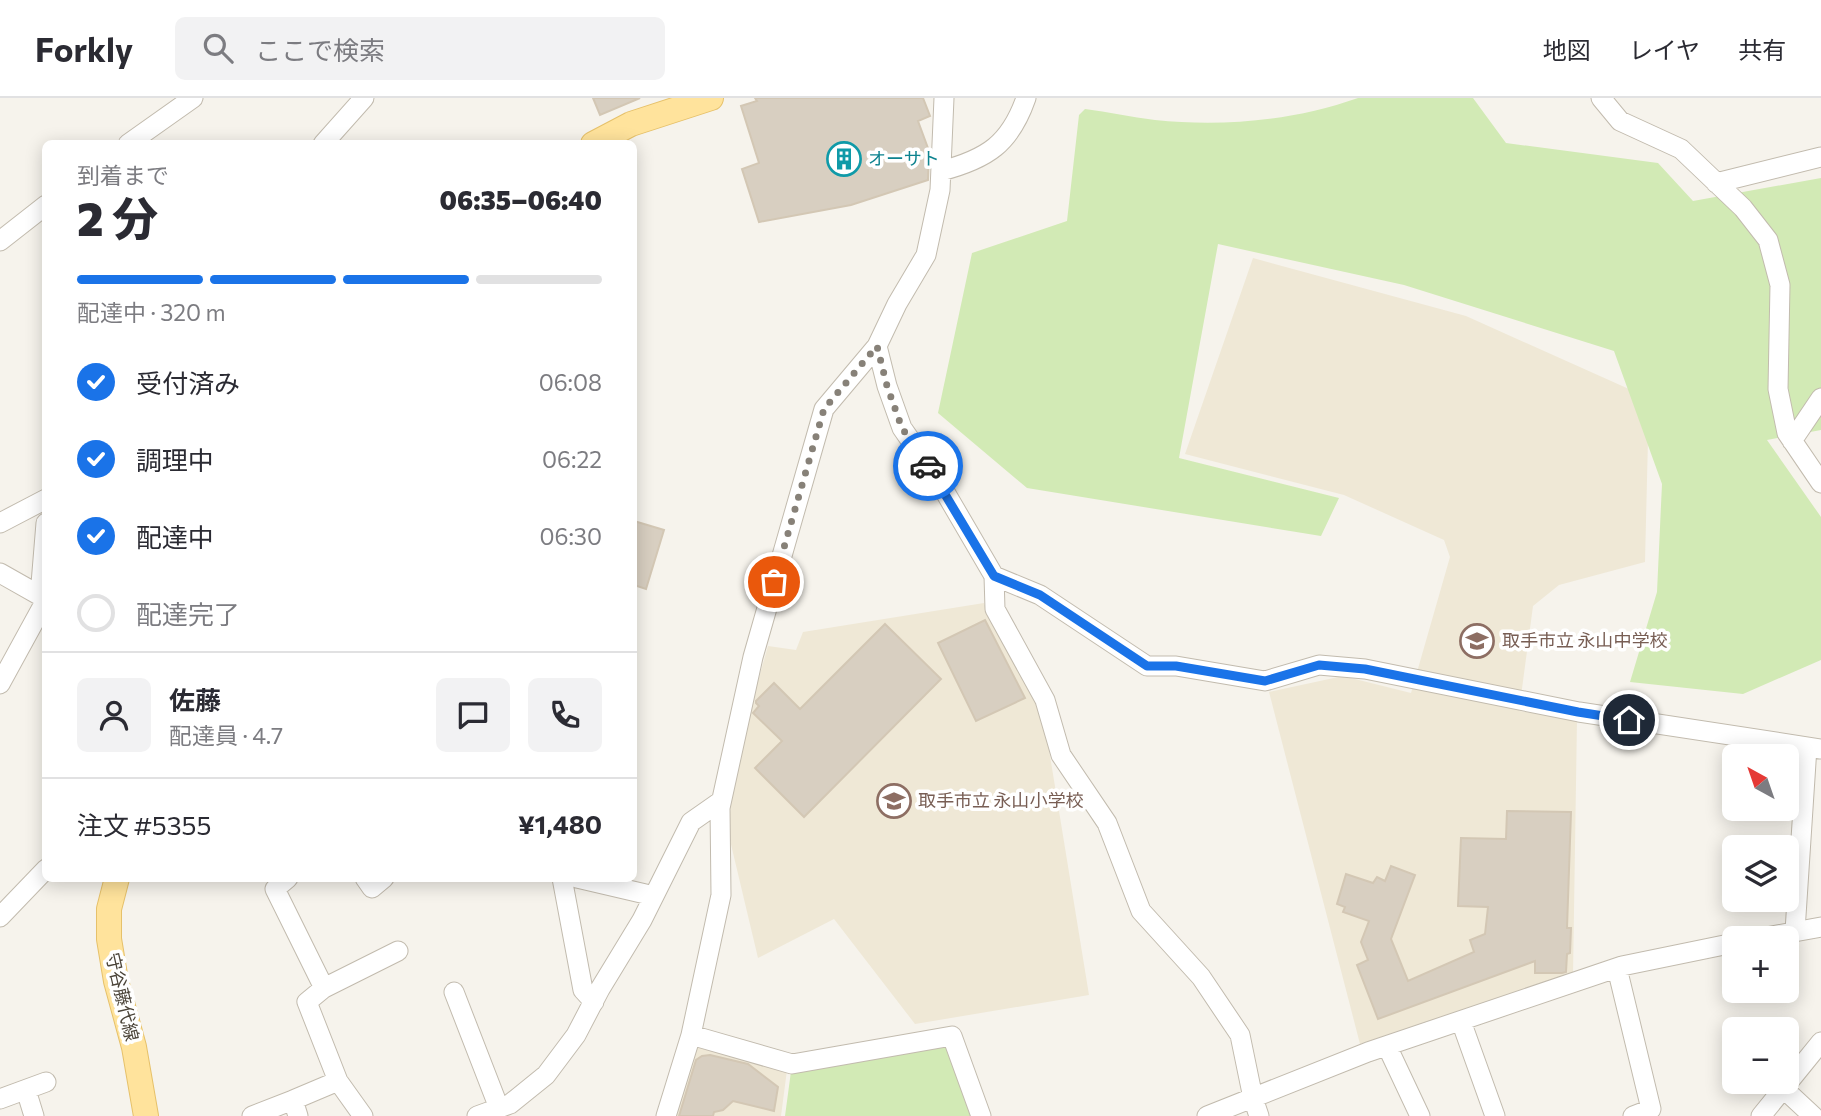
<!DOCTYPE html>
<html lang="ja">
<meta charset="utf-8">
<style>
:root{--surface:#fff;--page:#f2f2f3;--text:#2b2b33;--muted:#7c7c81;--line:#e1e1e2;--accent:#1a73e8}
body{margin:0;font-family:Commissioner,"Noto Sans JP",sans-serif;background:var(--page);color:var(--text);height:100vh;display:flex;flex-direction:column;font-size:26px;white-space:nowrap}
*{box-sizing:border-box;margin:0}
p{font-size:23px;color:var(--muted)}
.icon{flex:none;width:38px;height:38px;fill:none;stroke:currentColor;stroke-width:2;stroke-linecap:round;stroke-linejoin:round}
.map{position:relative;flex:1;overflow:hidden}
.side{position:absolute;left:42px;top:42px;width:595px;height:742px;display:flex;flex-direction:column;background:var(--surface);border-radius:10px;box-shadow:0 4px 18px #0003}
.side>*{flex:none}
.needle{width:46px;rotate:320deg}
.controls{position:absolute;left:1722px;top:646px;display:grid;gap:14px}
.controls a{display:grid;place-items:center;width:77px;height:77px;border-radius:10px;background:var(--surface);box-shadow:0 4px 18px #0003;font-size:35px}
.pin{position:absolute;display:grid;place-items:center;width:60px;height:60px;color:#fff;margin:-30px;border:4px solid #fff;border-radius:50%;box-shadow:0 2px 7px #0007}
.courier{position:absolute;display:grid;place-items:center;width:70px;height:70px;margin:-35px;border:5px solid #1a73e8;border-radius:50%;background:#fff;color:#222;box-shadow:0 2px 9px #0007}
.summary em{font-style:normal;font-weight:800}
.summary div{display:flex;flex-direction:column-reverse}
.summary{display:flex;align-items:center;justify-content:space-between;height:119px;padding:0 35px}
h1{font-size:46px;font-weight:800;line-height:52px}
.bar{display:grid;grid-template-columns:repeat(4,1fr);gap:10px 7px;align-content:center;height:84px;padding:0 35px}
.bar i{height:9px;border-radius:5px;background:var(--line)}
.bar .active{background:var(--accent)}
.bar p{grid-column:span 4}
.line{display:flex;align-items:center;gap:18px;padding:0 35px;border-top:2px solid var(--line)}
.line div{flex:1}
.round{display:grid;place-items:center;flex:none;width:74px;height:74px;border-radius:10px;background:var(--page)}
ol{padding:0 35px;list-style:none}
li{display:flex;align-items:center;gap:21px;height:77px}
li p{margin-inline-start:auto}
li .icon{padding:7px;border-radius:50%;background:var(--accent);color:#fff;stroke-width:4}
li:last-child{color:var(--muted)}
li i{width:38px;height:38px;border:4px solid var(--line);border-radius:50%}
header{display:flex;align-items:center;gap:42px;box-sizing:border-box;height:98px;padding:0 35px;background:var(--surface);border-bottom:2px solid var(--line)}
header strong{font-size:33px}
nav{display:flex;gap:38px;margin-inline-start:auto;font-size:24px}
.search{width:490px;height:63px;background:var(--page);display:flex;align-items:center;gap:18px;box-sizing:border-box;padding:0 24px;border-radius:10px;color:var(--muted);font-size:26px}
.map>svg:first-child{display:block}
.education{fill:#efe8d6}
.green{fill:#d2eab5}
.building{fill:#d8cfc1;stroke:#d3c7b4;stroke-width:2}
.lines{fill:none;stroke-linecap:round;stroke-linejoin:round}
.minor-casing{stroke:#c2bbae;stroke-width:21}
.major-casing{stroke:#e6c16a;stroke-width:26}
.minor{stroke:#fff;stroke-width:19}
.major{stroke:#ffe39c;stroke-width:24}
.done{stroke:#878178;stroke-width:7;stroke-dasharray:0 12.6}
.route{stroke:#1a73e8;stroke-width:9}
.labels{text-anchor:middle;stroke-width:7;stroke-linejoin:round;paint-order:stroke}
.culture-label{font-size:18px;fill:#0d838f;stroke:#fff;text-anchor:start}
.education-label{font-size:18px;fill:#785e54;stroke:#fff;text-anchor:start}
.street-label{font-size:18px;fill:#4b4439;stroke:#fff}
</style>
<header>
<strong>Forkly</strong>
<div class="search"><svg class="icon" aria-label="search" viewBox="0 0 24 24"><circle cx="10" cy="10" r="6"/><path d="M15 15l6 6"/></svg>ここで検索</div>
<nav><a>地図</a><a>レイヤ</a><a>共有</a></nav>
</header>
<div class="map">
<svg width="1821" height="1018" viewBox="0 0 1821 1018">
<rect width="100%" height="100%" fill="#f6f3ec"/>
<path class="education" d="M1253,160L1466,218L1649,300L1645,464L1559,487L1533,508L1519,613L1577,621L1573,877L1360,946L1269,594L1343,578L1411,595L1450,459L1444,442L1344,397L1185,356Z
M984,505L991,524L1002,539L1044,621L1089,897L915,926L834,821L758,860L729,738L732,674L768,548L796,552L803,534Z
M696,949L787,972L781,1018H674Z"/>
<path class="green" d="M1358,0H1473L1506,45L1658,65L1693,103L1821,80V332L1767,342L1821,419V562L1743,596L1630,584L1657,494L1662,386L1614,253L1404,187L1218,146L1179,360L1339,400L1321,438L1027,390L938,315L972,155L1067,123L1079,17L1085,11C1108,14 1131,19 1155,22C1222,29 1293,23 1358,0Z
M952,938L981,1018H785L792,966Z"/>
<path class="building" d="M593,0H640L600,17Z
M755,0H923L930,18L918,23L929,53L928,82L851,107L759,124L742,71L759,65L741,8L757,3Z
M634,423L664,432L646,491L634,487Z
M985,522L1025,600L976,623L938,545Z
M885,526L941,581L804,719L755,670L782,643L753,615L759,608L756,605V603L774,585L800,611Z
M1507,713L1571,714L1567,830H1571L1570,855L1567,856L1566,874L1562,875H1535V863L1378,921L1357,867L1368,862L1361,844L1369,823L1343,814L1345,809L1337,806L1346,776L1373,785L1377,779L1385,783L1391,768L1415,777L1391,841L1408,883L1474,854L1470,842L1485,836L1488,809L1458,808L1461,740L1506,741Z
M710,957L748,966L778,989L774,1013L733,1003L723,1012L714,1014L713,1018H679L696,962L702,958Z"/>
<g class="lines">
<g class="minor-casing">
<path id="minor" d="M944,0L940,92L926,157L897,206L877,248L887,288L902,330L938,382L994,478L995,511L1045,602L1061,657L1107,725L1141,813L1201,879L1240,937L1253,1000L1259,1018
M1601,0L1620,23L1681,51L1743,110L1768,142L1780,187L1778,291L1787,335L1821,385
M128,46L193,0
M323,46L364,0
M941,73C987,61 1010,46 1026,0
M1716,85L1821,59
M0,143L46,107
M877,248L824,311L753,559L720,710L721,797L691,937L792,966L952,938L981,1018
M1792,343L1821,300
M0,425L46,401
M0,475L46,501
M994,478L1040,497L1147,568H1176L1265,583L1319,567L1365,571L1579,614L1821,651
M40,498L46,425
M0,586L46,502
M288,780L275,791L324,890L307,904L338,983L293,1002
M365,780L372,790L384,780
M562,780L583,892L594,904
M577,780L654,798
M0,819L46,771
M1795,833L1807,649
M1761,840L1821,829
M1617,870L1651,1011L1633,1018
M324,890L398,853
M454,894L499,1010
M1461,923L1495,1018
M1387,948L1420,1018
M338,983L363,1018
M1784,991L1813,1018
M26,992L34,1018
M0,1001L46,984
M252,1018L293,1002L298,1018
M477,1018L510,1006L546,977L576,937L600,891L642,822L691,724L721,703
M666,1018L691,937
M1207,1018L1368,954L1622,868L1734,845
M1761,1018L1821,944"/>
</g>
<g class="major-casing">
<path id="major" d="M593,46L631,26L711,0
M117,780L109,811V841L116,883L134,949L146,1018"/>
</g>
<use href="#minor" class="minor"/>
<use href="#major" class="major"/>
</g>
<g class="lines">
<path class="done" d="M774,484L824,311L877,248L887,288L902,330L928,368"/>
<path class="route" d="M928,368L994,478L1040,497L1147,568H1176L1265,583L1319,567L1365,571L1578,614L1629,622"/>
</g>
<defs>
<g id="building-ring" transform="scale(1.75)"><circle r="9.5" fill="#fff" stroke="#0f9aa8" stroke-width="1.5"/><path d="M-4-6H4V6H1V3H-1V6H-4ZM-2.5-4.3h1.7v1.8h-1.7ZM.8-4.3h1.7v1.8H.8ZM-2.5-1h1.7V.8h-1.7ZM.8-1h1.7V.8H.8Z" fill="#0f9aa8"/></g>
<g id="school-ring" transform="scale(1.75)"><circle r="9.5" fill="#fff" stroke="#8d6e63" stroke-width="1.5"/><path d="M0-5L7-2L0 1L-7-2ZM-4 1L0 2.5L4 1V4Q0 6-4 4Z" fill="#8d6e63"/></g>
</defs>
<g fill-rule="evenodd">
<use href="#building-ring" x="844" y="61"/>
<use href="#school-ring" x="1477" y="543"/>
<use href="#school-ring" x="894" y="703"/>
</g>
<g class="labels">
<g class="culture-label">
<text x="868" y="67">オーサト</text>
</g>
<g class="education-label">
<text x="1502" y="549">取手市立 永山中学校</text>
<text x="918" y="709">取手市立 永山小学校</text>
</g>
<g class="street-label">
<text transform="translate(122 899) rotate(77)" y="6">守谷藤代線</text>
</g>
</g>
</svg>
<div class="controls">
<a><svg class="needle" viewBox="-14 -14 28 28"><path d="M0-13l5 13h-10z" fill="#e53935"/><path d="M0 13l5-13h-10z" fill="#7c7c81"/></svg></a>
<a><svg class="icon" aria-label="layers" viewBox="0 0 24 24"><path d="M12 4l9 5-9 5-9-5zM3 14l9 5 9-5"/></svg></a>
<a>+</a>
<a>−</a>
</div>
<div class="pin" style="left:774px;top:484px;background:#ea580c"><svg class="icon" aria-label="bag" viewBox="0 0 24 24"><path d="M5 8h14l-1 12H6zM9 8a3 3 0 0 1 6 0"/></svg></div>
<div class="pin" style="left:1629px;top:622px;background:#1f2937"><svg class="icon" aria-label="home" viewBox="0 0 24 24"><path d="M3 11l9-7 9 7M6 9v11h12V9"/></svg></div>
<div class="courier" style="left:928px;top:368px"><svg class="icon" aria-label="car" viewBox="0 0 24 24"><path d="M5 17H2v-5l4-1 3-4h7l3 4 3 1v5h-3M9 17h6M6 11h13"/><circle cx="7" cy="17" r="2"/><circle cx="17" cy="17" r="2"/></svg></div>
<section class="side">
<div class="summary"><div><h1>2 分</h1><p>到着まで</p></div><em>06:35–06:40</em></div>
<div class="bar"><i class="active"></i><i class="active"></i><i class="active"></i><i></i><p>配達中 · 320 m</p></div>
<ol>
<li><svg class="icon" aria-label="check" viewBox="0 0 24 24"><path d="M5 12l5 5 9-10"/></svg>受付済み<p>06:08</p></li>
<li><svg class="icon" aria-label="check" viewBox="0 0 24 24"><path d="M5 12l5 5 9-10"/></svg>調理中<p>06:22</p></li>
<li><svg class="icon" aria-label="check" viewBox="0 0 24 24"><path d="M5 12l5 5 9-10"/></svg>配達中<p>06:30</p></li>
<li><i></i>配達完了</li>
</ol>
<div class="line" style="height:126px"><a class="round"><svg class="icon" aria-label="person" viewBox="0 0 24 24"><circle cx="12" cy="8" r="4"/><path d="M4 21q1-7 8-7t8 7"/></svg></a><div><b>佐藤</b><p>配達員 · 4.7</p></div><a class="round"><svg class="icon" aria-label="chat" viewBox="0 0 24 24"><path d="M4 5h16v11H9l-5 4z"/></svg></a><a class="round"><svg class="icon" aria-label="phone" viewBox="0 0 24 24"><path d="M5 4h4l2 5-3 2q2 4 5 5l2-3 5 2v4C11 20 4 13 5 4z"/></svg></a></div>
<div class="line" style="height:91px"><div>注文 #5355</div><b>¥1,480</b></div>
</section>
</div>
